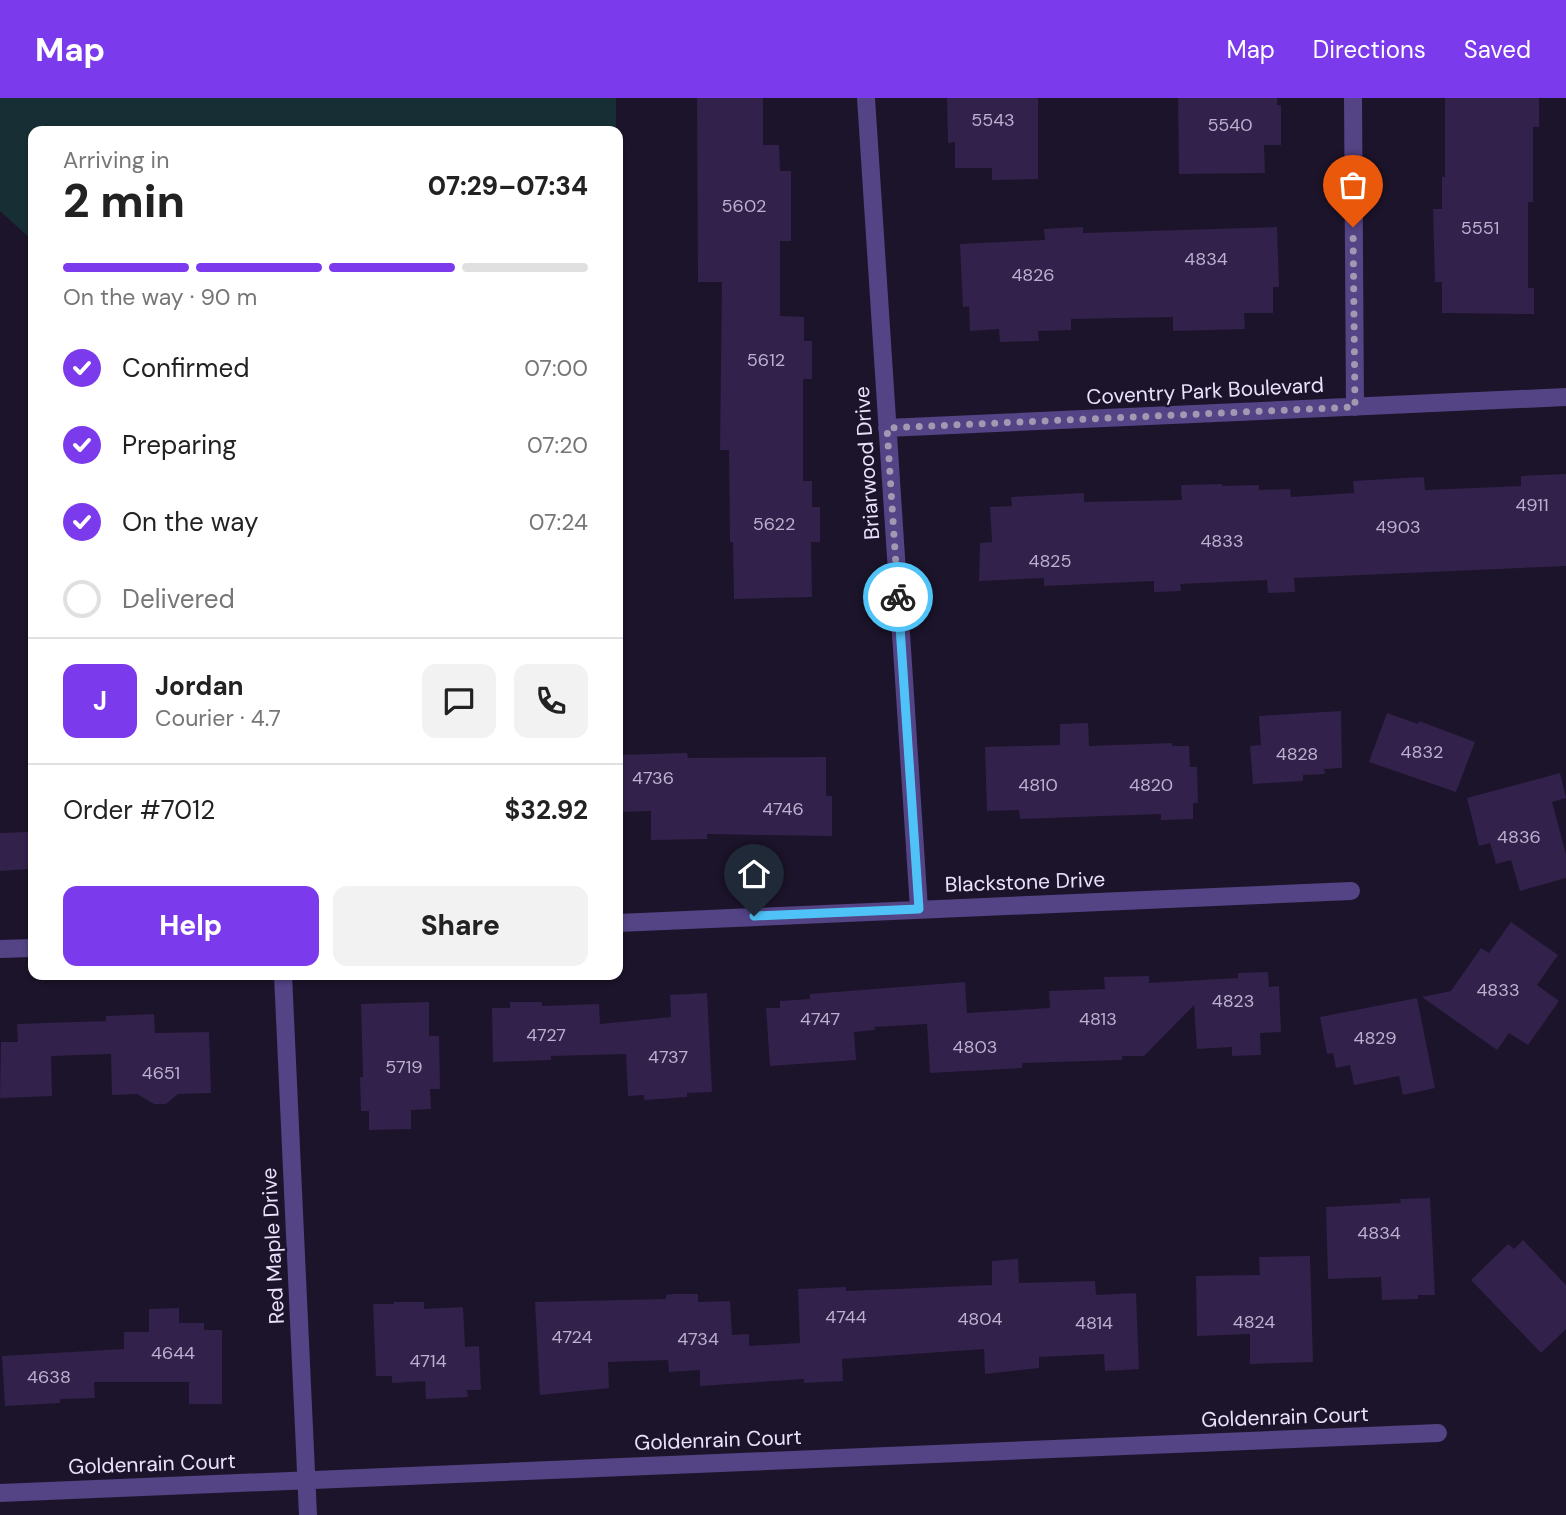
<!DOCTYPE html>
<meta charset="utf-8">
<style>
:root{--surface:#fff;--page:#f2f2f2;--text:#222;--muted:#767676;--line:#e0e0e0;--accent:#7c3aed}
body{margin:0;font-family:"DM Sans",sans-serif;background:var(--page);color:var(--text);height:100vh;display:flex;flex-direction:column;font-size:26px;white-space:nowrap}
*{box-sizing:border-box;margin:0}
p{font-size:23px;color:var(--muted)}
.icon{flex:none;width:38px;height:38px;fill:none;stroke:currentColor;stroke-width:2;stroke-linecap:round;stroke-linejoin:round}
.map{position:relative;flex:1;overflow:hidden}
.panel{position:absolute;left:28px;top:28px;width:595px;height:854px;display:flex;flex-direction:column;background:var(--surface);border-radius:14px;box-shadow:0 2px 5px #0004}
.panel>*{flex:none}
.pin{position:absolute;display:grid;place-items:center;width:60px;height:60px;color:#fff;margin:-72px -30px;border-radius:50% 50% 50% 0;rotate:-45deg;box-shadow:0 0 7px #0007}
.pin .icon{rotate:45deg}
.courier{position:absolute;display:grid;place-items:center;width:70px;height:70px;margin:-35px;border:5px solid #4fc3f7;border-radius:50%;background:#fff;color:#222;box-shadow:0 2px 9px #0007}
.headline em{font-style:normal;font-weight:800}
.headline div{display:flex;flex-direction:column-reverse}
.headline{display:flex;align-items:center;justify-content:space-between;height:119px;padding:0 35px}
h1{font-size:46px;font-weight:800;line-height:52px}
.bar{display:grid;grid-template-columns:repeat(4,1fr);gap:10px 7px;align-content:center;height:84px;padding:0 35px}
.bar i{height:9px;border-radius:5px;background:var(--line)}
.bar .selected{background:var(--accent)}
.bar p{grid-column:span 4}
.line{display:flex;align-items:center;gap:18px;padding:0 35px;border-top:2px solid var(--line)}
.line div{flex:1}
.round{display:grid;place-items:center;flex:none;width:74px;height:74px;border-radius:14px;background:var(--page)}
ol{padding:0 35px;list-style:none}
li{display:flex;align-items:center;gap:21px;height:77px}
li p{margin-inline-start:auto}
li .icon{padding:7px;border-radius:50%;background:var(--accent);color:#fff;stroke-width:4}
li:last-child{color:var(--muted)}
li i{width:38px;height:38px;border:4px solid var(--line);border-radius:50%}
.button{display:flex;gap:14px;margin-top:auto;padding:14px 35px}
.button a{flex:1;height:80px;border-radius:14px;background:var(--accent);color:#fff;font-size:28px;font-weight:800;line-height:80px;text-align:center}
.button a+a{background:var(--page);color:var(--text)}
header{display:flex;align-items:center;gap:42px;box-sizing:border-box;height:98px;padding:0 35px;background:var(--accent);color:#fff}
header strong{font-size:33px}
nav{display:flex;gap:38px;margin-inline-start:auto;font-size:24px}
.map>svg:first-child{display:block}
.green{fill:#172f34}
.building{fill:#32214a}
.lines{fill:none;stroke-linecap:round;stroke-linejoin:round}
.minor{stroke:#544385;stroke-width:18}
.done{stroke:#a199b2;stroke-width:7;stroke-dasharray:0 12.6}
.route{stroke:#4fc3f7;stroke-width:9}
.labels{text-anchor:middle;stroke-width:5;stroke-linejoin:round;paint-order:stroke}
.number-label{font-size:18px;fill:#bbb0d0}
.street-label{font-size:21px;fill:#e9e0fc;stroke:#1c142a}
</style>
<header>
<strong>Map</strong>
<nav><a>Map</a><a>Directions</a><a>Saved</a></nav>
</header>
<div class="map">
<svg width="1566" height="1417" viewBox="0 0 1566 1417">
<rect width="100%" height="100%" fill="#1c142a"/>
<path class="green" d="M0,0H616V33H33V143L0,113Z"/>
<path class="building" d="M697,0H763V47H779L780,73H791V143H780V218L804,219V243H812V281H803V383H812V409H820V444H811L812,499L734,501L733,444H730L729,352H720L722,184H698Z
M947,0H1038V81L992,82V70H955V44L948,45Z
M1178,0H1277V7H1281V47H1264L1265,75L1179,76Z
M1445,0H1539V29H1533V104H1528V190H1534V216L1442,215V184H1435L1433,111H1442V79H1445Z
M1083,129V135L1277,129L1279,189H1273V215H1244L1245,231L1173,233V219L1071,221V232L1038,233L1039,243L1000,244L999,231L970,233L969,208L963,209L960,146L1045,142L1044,131Z
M1566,376V468L1294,480L1295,494L1268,495L1267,482L1180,486L1181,493L1154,494V483L1044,488V480L979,483L980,445L992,444L990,409L1012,408L1011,399L1084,395V404L1182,402L1181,387L1222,386V388L1259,387V392L1290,391L1291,399L1354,395L1353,383L1424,379L1425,392L1521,388V378Z
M1341,613L1342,670L1324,671L1325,676L1303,677V683L1253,686L1250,648L1261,647L1259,618Z
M1387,615L1418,626L1419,623L1475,644L1456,694L1369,664Z
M1088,625L1089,648L1172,645V648H1189L1190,669H1197L1198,705H1193V721L1161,722V716L1020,721L1019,712L987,713L985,649L1060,647V626Z
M687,655L688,660L826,659V698H832V738L707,736V741L651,742V713L618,714V657Z
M1560,675L1566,700L1552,704L1566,756V780L1520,793L1511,762L1496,766L1490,745L1479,748L1467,700Z
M28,734L30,771L0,773V735Z
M1511,824L1558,857L1537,887L1559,903L1528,947L1509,935L1497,952L1422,899L1451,893L1481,850L1489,855Z
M1268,874L1269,889L1279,888L1281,934L1260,935L1261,957L1232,958V949L1197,951L1194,907L1144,958H1122V962L1022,965V970L930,975L927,926L874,929L875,932L854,934L856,962L770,968L766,910H780V903L810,901V896L965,884L967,915L1050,910L1049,893L1105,891L1104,879L1149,878V885L1238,880V875Z
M707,895L712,994L687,995V999L644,1002V997L628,998L626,956L551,958V962L493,964L492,910H510V904H542V908L599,906L600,926L671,919L670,897Z
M1417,900L1435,990L1403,997L1399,978L1354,987L1350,967L1336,970L1333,955L1327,956L1320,919Z
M429,904V938H439L440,991H430L431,1011L411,1012V1031L369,1032V1013H361L360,979H363L361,906Z
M154,916L155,935L209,934L211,995L178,996L166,1006H154L137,996L112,997L111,956L51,958L52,998L0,1000L1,944H18L17,926L106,923V918Z
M1430,1100L1435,1197H1418V1201L1382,1202L1381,1179L1328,1181L1326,1109L1401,1105L1400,1101Z
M1523,1142L1566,1187V1231L1541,1255L1471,1182L1508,1146L1514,1151Z
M1310,1158L1313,1264L1250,1266V1236L1197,1238L1196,1178L1260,1177L1259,1159Z
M1018,1161L1019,1185L1095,1183L1096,1197L1136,1195L1139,1271L1105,1273L1104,1256L1039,1259V1270L985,1276L984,1251L842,1261L843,1283L804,1285V1281L700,1288V1272L669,1274L668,1262L608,1264L609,1290L540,1297L535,1204L666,1201V1197L673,1196H698V1204L730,1203L732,1237L749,1236V1248L800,1245L798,1191L846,1189V1193L992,1187V1163Z
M394,1204H424V1211L463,1209L465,1249L479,1248L481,1292H467L468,1299L426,1301L425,1283L392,1285V1278H376L373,1206H394Z
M179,1210V1225H204V1232H222V1306H189V1284H94L95,1300L60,1301V1305L5,1308L2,1258L124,1251V1234H149V1211Z"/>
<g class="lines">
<path class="minor" d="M866,0L919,811
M1353,0L1355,309
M887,330L1566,299
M618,825L1351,793
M0,851L33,850
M283,877L308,1417
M0,1395L1438,1335"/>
</g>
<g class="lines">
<path class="done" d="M898,499L887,330L1355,309L1353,129"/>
<path class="route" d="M754,818L919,811L898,499"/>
</g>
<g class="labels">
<g class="number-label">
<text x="993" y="28">5543</text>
<text x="1230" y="33">5540</text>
<text x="744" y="114">5602</text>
<text x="1480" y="136">5551</text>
<text x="1206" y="167">4834</text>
<text x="1033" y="183">4826</text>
<text x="766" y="268">5612</text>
<text x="1532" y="413">4911</text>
<text x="774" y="432">5622</text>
<text x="1398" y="435">4903</text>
<text x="1222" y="449">4833</text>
<text x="1050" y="469">4825</text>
<text x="1422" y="660">4832</text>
<text x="1297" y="662">4828</text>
<text x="653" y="686">4736</text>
<text x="1038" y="693">4810</text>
<text x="1151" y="693">4820</text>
<text x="783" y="717">4746</text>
<text x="1519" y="745">4836</text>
<text x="1498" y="898">4833</text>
<text x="1233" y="909">4823</text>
<text x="820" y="927">4747</text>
<text x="1098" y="927">4813</text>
<text x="546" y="943">4727</text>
<text x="1375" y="946">4829</text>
<text x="975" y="955">4803</text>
<text x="668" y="965">4737</text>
<text x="404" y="975">5719</text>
<text x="161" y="981">4651</text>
<text x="1379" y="1141">4834</text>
<text x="846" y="1225">4744</text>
<text x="980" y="1227">4804</text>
<text x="1254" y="1230">4824</text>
<text x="1094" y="1231">4814</text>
<text x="572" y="1245">4724</text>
<text x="698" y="1247">4734</text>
<text x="173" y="1261">4644</text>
<text x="428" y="1269">4714</text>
<text x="49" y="1285">4638</text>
</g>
<g class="street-label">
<text transform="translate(1205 293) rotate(-3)" y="7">Coventry Park Boulevard</text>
<text transform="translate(867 365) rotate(-94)" y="7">Briarwood Drive</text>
<text transform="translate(1025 784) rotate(-2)" y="7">Blackstone Drive</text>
<text transform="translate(273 1148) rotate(-93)" y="7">Red Maple Drive</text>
<text transform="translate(1285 1319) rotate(-2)" y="7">Goldenrain Court</text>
<text transform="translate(718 1342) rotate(-2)" y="7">Goldenrain Court</text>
<text transform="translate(152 1366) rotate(-2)" y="7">Goldenrain Court</text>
</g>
</g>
</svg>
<div class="pin" style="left:1353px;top:129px;background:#ea580c"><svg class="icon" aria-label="bag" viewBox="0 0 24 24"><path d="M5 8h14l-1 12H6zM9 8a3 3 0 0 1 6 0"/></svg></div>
<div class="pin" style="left:754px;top:818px;background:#1f2937"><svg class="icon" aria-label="home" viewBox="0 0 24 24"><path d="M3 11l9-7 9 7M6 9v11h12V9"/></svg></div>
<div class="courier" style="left:898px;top:499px"><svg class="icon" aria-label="bike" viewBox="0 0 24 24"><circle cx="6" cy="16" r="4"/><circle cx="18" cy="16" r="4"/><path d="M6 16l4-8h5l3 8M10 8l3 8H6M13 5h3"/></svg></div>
<section class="panel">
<div class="headline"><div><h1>2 min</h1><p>Arriving in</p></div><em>07:29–07:34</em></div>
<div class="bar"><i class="selected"></i><i class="selected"></i><i class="selected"></i><i></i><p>On the way · 90 m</p></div>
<ol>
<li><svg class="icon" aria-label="check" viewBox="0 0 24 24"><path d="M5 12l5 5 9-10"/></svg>Confirmed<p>07:00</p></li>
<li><svg class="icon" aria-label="check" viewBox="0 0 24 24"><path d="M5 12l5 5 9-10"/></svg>Preparing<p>07:20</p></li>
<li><svg class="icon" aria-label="check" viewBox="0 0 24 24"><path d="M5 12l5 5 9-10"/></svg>On the way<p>07:24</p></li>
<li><i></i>Delivered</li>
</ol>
<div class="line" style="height:126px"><b class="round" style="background:var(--accent);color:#fff">J</b><div><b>Jordan</b><p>Courier · 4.7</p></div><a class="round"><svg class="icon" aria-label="chat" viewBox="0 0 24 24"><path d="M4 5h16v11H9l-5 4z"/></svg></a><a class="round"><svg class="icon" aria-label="phone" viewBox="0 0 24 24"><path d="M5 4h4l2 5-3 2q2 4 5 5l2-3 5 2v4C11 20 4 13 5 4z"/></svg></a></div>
<div class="line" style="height:91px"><div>Order #7012</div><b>$32.92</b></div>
<div class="button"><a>Help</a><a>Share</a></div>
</section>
</div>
